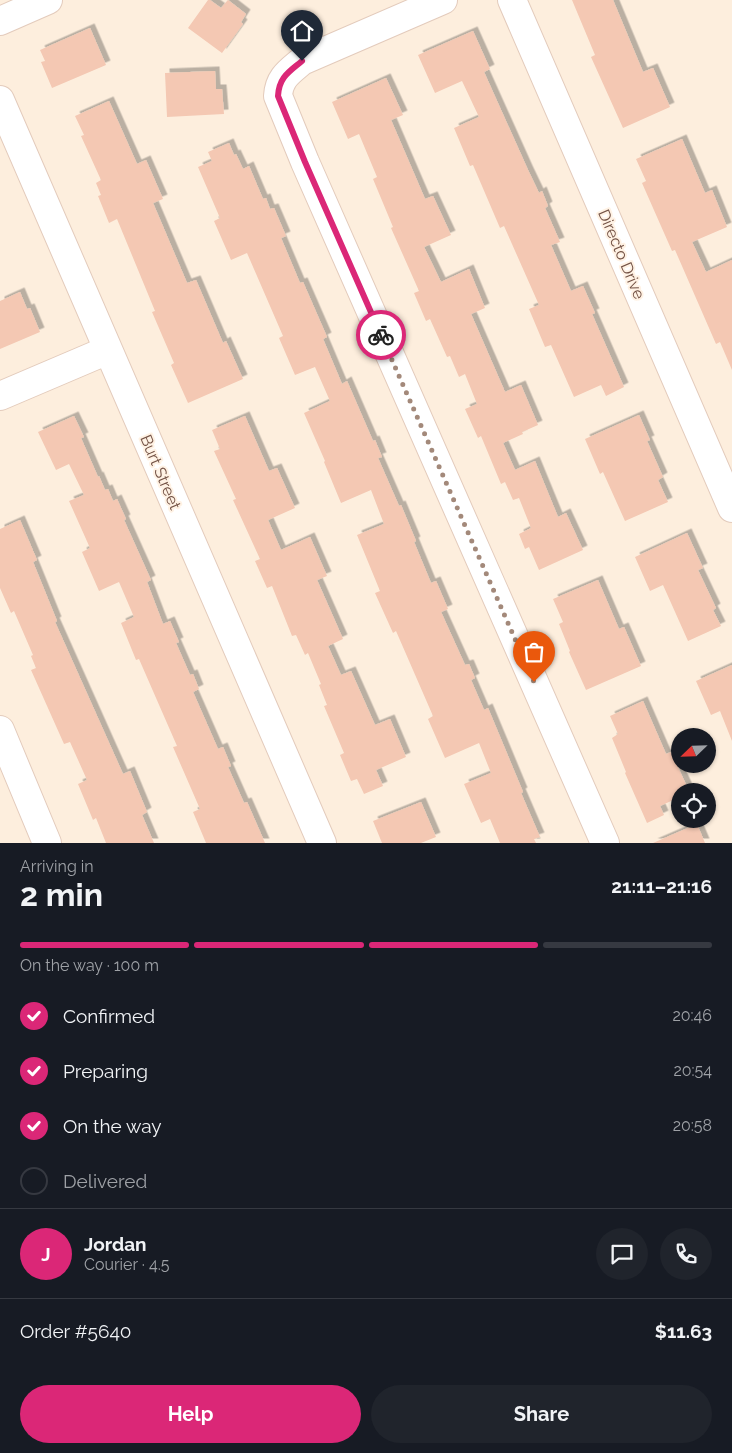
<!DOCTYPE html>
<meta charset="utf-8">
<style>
:root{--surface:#171b24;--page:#20242c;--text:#f1f3f6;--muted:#9ea1a6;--line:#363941;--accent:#db2777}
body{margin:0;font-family:Raleway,sans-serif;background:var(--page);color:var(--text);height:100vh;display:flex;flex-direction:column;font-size:19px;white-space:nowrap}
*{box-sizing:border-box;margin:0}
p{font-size:16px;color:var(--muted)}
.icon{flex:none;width:28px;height:28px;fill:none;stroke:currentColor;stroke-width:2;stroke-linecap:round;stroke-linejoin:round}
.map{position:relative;height:843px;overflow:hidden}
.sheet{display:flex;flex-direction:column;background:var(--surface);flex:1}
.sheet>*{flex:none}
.needle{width:32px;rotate:247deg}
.controls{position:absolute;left:671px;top:728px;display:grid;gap:10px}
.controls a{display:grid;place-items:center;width:45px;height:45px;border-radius:50%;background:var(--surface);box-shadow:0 1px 4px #0004;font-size:25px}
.pin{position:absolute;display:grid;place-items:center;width:42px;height:42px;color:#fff;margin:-51px -21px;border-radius:50% 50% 50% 0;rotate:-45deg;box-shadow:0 0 5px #0007}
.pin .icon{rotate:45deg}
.courier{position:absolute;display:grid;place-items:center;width:50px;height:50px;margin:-25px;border:4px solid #db2777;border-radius:50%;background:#fff;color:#222;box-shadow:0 1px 6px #0007}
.headline em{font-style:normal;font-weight:700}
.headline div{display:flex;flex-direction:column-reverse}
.headline{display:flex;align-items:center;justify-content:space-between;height:85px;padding:0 20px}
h1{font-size:32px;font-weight:700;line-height:38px}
.bar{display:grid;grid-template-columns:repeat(4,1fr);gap:8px 5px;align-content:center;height:60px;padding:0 20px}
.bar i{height:6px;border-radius:4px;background:var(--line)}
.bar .selected{background:var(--accent)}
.bar p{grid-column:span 4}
.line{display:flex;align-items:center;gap:12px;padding:0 20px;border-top:1px solid var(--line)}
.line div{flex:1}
.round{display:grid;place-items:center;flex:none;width:52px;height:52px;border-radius:26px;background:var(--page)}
ol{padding:0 20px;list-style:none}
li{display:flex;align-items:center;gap:15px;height:55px}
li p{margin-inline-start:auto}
li .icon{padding:5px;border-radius:50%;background:var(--accent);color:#fff;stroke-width:4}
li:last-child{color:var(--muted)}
li i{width:28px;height:28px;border:2px solid var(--line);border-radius:50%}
.cta{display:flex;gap:10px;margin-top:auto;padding:10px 20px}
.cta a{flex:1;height:58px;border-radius:30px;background:var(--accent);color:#fff;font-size:20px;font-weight:700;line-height:58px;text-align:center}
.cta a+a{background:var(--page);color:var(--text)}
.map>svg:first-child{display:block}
.building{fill:#f4c8b3;filter:url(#shadow)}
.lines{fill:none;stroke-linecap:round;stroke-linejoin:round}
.minor-casing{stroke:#e3cbbc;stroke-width:30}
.minor{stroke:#fff;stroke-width:28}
.done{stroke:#a3897a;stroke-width:5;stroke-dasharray:0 9}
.route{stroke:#db2777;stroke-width:6}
.labels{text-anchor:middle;stroke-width:4;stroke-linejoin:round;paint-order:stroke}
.street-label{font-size:16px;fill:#735245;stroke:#fff2e4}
</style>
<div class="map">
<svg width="732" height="843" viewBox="0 0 732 843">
<defs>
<filter id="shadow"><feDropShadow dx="4.5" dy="-4.5" stdDeviation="0" flood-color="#0004"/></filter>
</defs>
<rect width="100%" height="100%" fill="#fdeedd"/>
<path class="building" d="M208,0H210L221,8L228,0L246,14L241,22L243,24L222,53L188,28Z
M572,0H613L643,72L653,68L670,107L623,128L591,57L595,55Z
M90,28L106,65L52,88L41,62L45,61L40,50Z
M473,31L490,69L484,72L528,170L539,193L542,191L548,206L545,208L560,242L551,245L571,291L583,286L595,313L592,314L624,387L606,396L601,385L574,397L551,345L545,347L529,309L539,305L504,226L500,228L473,165L470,166L454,128L479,117L462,81L435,93L418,55Z
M215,71L216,89H222L224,114L167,117L165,73Z
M386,78L403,115L391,120L425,199L433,196L451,235L424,247L441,282L469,269L485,308L471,314L505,392L521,385L538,425L522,432L523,434L503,443L515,470L535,461L558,517L566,513L583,550L539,570L529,547L525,549L519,534L531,528L519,498L513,500L505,482L501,484L481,436L478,438L465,409L477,404L465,374L459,377L450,356L447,357L430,319L426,321L414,293L419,291L391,228L393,227L373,179L377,177L359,134L348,139L332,102Z
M109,101L137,164L146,160L163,199L153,203L187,283L196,280L223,343L226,341L243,379L188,403L171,365L174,363L152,312L155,311L117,219L109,223L98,196L101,195L96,183L101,180L81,136L84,135L75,116Z
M682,139L705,193L712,190L727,227L692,242L706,272L732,260V370L720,342L716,344L675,250L672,251L642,183L646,181L636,159Z
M229,143L234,155L236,154L243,169L249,166L263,199L266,198L270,209L274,208L286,236L281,238L300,283L303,282L327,337L323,339L342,384L347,381L373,441L375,440L382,457L378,458L399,506L401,505L416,541L414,542L431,583L436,581L448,609L441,612L465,665L469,664L475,678L471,680L484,710L488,708L523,792L521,793L540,837L534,839L536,843H500L490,819L481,823L464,784L491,773L479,743L445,758L428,719L433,716L396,631L393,633L375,593L380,591L357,535L384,524L371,490L341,503L324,462L325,461L304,413L330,401L315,367L295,375L279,338L283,336L247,253L231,260L214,221L220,218L198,167L212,161L208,152Z
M20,292L27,309L30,308L40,332L0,349V301Z
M639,415L650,440L647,441L663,477L658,480L668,502L625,521L603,472L600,474L585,439Z
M74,416L84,437L81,438L98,477L99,476L105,490L108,489L113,501L117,499L126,519L124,520L151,580L147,582L163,624L170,621L179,642L176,643L190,675L193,674L199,689L193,692L218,749L223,747L231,766L228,767L244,803L247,802L265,843H206L193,812L200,809L173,747L177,746L139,659L136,660L121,623L134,617L119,582L99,591L82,552L90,548L69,501L84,495L69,464L56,470L38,432Z
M245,416L269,471L277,468L295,508L268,520L281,550L310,537L327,576L317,580L343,639L328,646L341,675L351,671L375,725L390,719L406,757L376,770L383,786L364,794L357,779L351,781L340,755L344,753L324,706L327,705L319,685L321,684L308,653L305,655L296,635L292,636L272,586L267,588L255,561L260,559L233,500L236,499L214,451L220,449L212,430Z
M20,520L37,560L33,562L57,621L55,622L123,774L130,771L147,812L142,815L154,843H106L96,818L93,820L78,784L87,780L70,742L64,744L31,670L36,668L31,656L33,655L14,611L11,613L0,588V529Z
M687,533L703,568L698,570L716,608L713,610L721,626L688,641L663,585L650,591L635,557Z
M598,580L619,629L624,627L641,666L586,690L569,652L570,651L559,624L563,622L553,599Z
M732,665V741L720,711L711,715L696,681Z
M643,701L666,754L671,752L689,791H680V797L660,806L664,815L647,823L625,773L626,772L612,738L618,734L610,716Z
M421,802L436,837L421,843H382L373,821Z
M697,824L705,843H653Z"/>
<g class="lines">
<g class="minor-casing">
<path id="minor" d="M443,0L302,61C289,72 279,78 278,96L305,162L605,843
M512,0L732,508
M0,21L48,0
M0,100L322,843
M0,396L108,350
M0,730L47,843"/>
</g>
<use href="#minor" class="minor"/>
</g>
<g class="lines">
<path class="done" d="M381,335L534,682"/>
<path class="route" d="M302,61C289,72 279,77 278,96L305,162L381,335"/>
</g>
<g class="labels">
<g class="street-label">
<text transform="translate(622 254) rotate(67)" y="6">Directo Drive</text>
<text transform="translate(161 472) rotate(67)" y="6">Burt Street</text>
</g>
</g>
</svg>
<div class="controls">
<a><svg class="needle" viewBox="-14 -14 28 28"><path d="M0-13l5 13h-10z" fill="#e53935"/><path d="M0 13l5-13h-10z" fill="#9ea1a6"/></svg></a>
<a><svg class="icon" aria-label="locate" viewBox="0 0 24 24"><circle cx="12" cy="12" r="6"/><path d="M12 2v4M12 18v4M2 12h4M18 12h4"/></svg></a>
</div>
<div class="pin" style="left:534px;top:682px;background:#ea580c"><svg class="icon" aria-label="bag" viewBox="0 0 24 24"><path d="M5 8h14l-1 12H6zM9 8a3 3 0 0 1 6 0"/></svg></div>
<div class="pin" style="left:302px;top:61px;background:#1f2937"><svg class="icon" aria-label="home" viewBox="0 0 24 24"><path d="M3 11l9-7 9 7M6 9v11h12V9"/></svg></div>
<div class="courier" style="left:381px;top:335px"><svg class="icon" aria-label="bike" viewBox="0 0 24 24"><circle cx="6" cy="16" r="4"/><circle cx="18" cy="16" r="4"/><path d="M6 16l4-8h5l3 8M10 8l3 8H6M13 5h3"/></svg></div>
</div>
<section class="sheet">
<div class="headline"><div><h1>2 min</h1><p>Arriving in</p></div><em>21:11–21:16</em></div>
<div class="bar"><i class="selected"></i><i class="selected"></i><i class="selected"></i><i></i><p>On the way · 100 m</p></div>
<ol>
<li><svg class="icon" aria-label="check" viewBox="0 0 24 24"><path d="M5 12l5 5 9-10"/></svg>Confirmed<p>20:46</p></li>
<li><svg class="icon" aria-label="check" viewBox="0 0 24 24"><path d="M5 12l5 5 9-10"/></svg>Preparing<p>20:54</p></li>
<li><svg class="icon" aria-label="check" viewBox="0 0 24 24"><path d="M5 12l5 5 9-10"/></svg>On the way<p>20:58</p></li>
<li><i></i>Delivered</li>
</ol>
<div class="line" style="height:90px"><b class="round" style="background:var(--accent);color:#fff">J</b><div><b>Jordan</b><p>Courier · 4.5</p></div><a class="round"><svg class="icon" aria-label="chat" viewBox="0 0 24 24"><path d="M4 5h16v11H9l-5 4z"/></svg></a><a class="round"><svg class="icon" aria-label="phone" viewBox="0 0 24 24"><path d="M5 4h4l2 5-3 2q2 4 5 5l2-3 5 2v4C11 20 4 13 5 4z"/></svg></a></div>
<div class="line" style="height:65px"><div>Order #5640</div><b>$11.63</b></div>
<div class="cta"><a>Help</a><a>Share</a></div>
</section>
